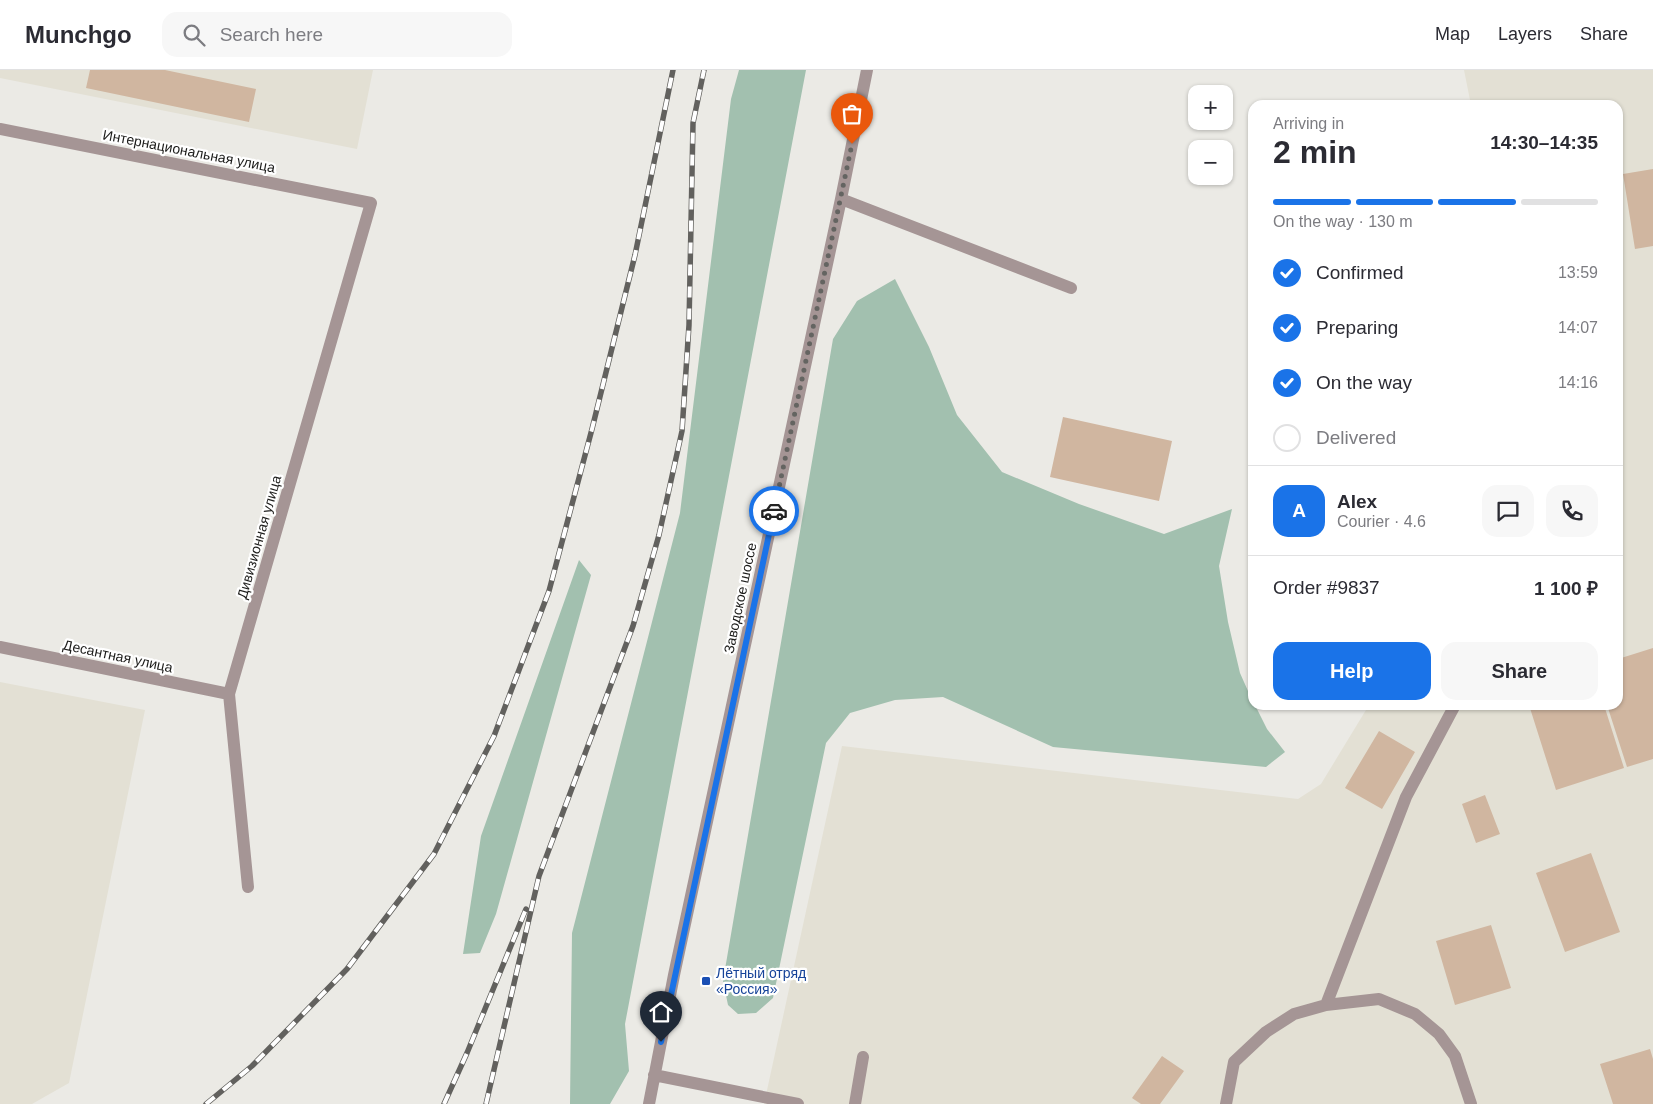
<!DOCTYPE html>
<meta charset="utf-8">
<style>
:root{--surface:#fff;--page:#f7f7f7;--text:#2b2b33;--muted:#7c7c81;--line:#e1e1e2;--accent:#1a73e8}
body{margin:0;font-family:Arial,sans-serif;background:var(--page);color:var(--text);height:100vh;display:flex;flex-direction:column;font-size:19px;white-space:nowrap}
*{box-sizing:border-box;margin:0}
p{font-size:16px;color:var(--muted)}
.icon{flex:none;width:28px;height:28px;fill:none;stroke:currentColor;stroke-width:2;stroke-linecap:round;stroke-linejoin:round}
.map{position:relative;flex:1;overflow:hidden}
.details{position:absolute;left:1248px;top:30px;width:375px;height:610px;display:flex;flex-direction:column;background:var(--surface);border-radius:15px;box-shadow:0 1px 4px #0004}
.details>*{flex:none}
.buttons{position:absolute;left:1188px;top:15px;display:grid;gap:10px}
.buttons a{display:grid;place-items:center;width:45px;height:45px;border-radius:10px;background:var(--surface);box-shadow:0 1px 4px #0004;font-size:25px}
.pin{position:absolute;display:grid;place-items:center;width:42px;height:42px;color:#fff;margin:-51px -21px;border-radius:50% 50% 50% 0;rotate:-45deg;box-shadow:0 0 5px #0007}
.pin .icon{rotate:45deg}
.courier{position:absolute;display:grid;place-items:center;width:50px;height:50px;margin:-25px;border:4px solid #1a73e8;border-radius:50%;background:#fff;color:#222;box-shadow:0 1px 6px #0007}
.summary em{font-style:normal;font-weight:700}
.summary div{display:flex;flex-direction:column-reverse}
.summary{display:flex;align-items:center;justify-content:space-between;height:85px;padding:0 25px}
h1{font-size:32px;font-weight:700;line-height:38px}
.bar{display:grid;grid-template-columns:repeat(4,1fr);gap:8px 5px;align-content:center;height:60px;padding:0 25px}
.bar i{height:6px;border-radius:4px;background:var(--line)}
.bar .selected{background:var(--accent)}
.bar p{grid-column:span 4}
.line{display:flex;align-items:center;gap:12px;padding:0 25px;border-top:1px solid var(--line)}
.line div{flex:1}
.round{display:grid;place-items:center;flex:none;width:52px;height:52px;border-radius:15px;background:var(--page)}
ol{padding:0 25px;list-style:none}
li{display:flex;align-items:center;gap:15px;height:55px}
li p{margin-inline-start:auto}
li .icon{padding:5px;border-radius:50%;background:var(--accent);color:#fff;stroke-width:4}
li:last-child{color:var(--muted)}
li i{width:28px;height:28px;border:2px solid var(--line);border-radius:50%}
.cta{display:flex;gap:10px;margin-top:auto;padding:10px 25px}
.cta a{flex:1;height:58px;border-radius:15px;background:var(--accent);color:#fff;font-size:20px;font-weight:700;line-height:58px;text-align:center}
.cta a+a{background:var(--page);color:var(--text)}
header{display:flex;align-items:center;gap:30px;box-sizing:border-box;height:70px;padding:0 25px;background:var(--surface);border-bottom:1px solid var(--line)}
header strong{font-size:24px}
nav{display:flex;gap:28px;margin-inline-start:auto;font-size:18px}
.search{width:350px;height:45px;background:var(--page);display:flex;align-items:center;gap:12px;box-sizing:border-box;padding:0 18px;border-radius:15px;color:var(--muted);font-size:19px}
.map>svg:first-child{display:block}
.built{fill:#e3e0d4}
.green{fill:#a2c0af}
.building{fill:#d0b6a0}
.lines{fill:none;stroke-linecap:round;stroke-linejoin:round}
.minor{stroke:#a59595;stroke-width:12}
.rail-casing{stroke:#62615e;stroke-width:5.5}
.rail{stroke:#fff;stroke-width:4;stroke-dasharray:11;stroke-linecap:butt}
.done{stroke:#646461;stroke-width:5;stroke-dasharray:0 9}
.route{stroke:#1a73e8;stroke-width:6}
.transit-dot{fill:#1a4fb4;stroke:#fff;stroke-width:2}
.labels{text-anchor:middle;stroke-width:4.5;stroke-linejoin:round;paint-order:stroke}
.street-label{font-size:14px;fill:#1c1c1a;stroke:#fff}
.transit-label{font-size:14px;fill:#164399;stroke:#fff;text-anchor:start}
</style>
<header>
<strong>Munchgo</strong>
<div class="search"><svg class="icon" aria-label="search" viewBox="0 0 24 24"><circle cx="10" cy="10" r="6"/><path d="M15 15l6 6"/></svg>Search here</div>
<nav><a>Map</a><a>Layers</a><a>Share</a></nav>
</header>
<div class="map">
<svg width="1653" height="1034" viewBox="0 0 1653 1034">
<rect width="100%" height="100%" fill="#ebeae5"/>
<path class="built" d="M0,0H373L357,79L0,8Z
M1464,0H1653V1034H764L842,676L1298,729L1321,714L1369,635H1618V35H1471Z
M0,612L145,640L69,1013L32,1034H0Z"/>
<path class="green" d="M739,0H806L625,954L629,1001L610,1034H570L572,863L680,443L731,29Z
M895,209L929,277L957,345L1002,402L1079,434L1164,464L1232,439L1219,496L1228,552L1240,603L1252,630V635H1255L1267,659L1285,682L1266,697L1053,677L943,627L895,630L850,643L826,673L773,928L756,943L738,944L728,935L723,911L833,269L857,231Z
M579,490L591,505L496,844L480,883L463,884L481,766Z"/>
<path class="building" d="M90,0H165L256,19L249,52L86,18Z
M1653,99V176L1635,179L1623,104Z
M1063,347L1172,371L1159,431L1050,407Z
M1653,578V689L1627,697L1607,635H1618V589Z
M1529,635H1604L1624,698L1556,720Z
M1379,661L1415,682L1382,739L1345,718Z
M1485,725L1500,764L1476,773L1462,734Z
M1591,783L1620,862L1565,882L1536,803Z
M1491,855L1511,918L1455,935L1436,871Z
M1650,979L1653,989V1034H1613L1600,994Z
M1162,986L1184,1001L1160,1034H1141L1132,1028Z"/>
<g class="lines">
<path class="minor" d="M0,59L371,133L229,624L248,817
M841,129L1071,218
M0,577L229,624
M1326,935L1406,727L1455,635
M654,1005L798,1034
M649,1034L674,905L841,129L867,0
M855,1034L863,987
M1226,1034L1234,992L1266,962L1294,944L1326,935L1379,929L1415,944L1439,964L1455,986L1471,1034"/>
<g class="rail-casing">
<path id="rail" d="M206,1034L252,996L347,899L434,784L494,666L549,521L592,359L635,185L673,0
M444,1034L467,983L526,839
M486,1034L539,806L633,556L659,465L682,361L689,255L693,53L704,0"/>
</g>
<use href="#rail" class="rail"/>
</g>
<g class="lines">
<path class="done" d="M774,441L852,74"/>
<path class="route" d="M661,972L774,441"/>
</g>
<rect class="transit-dot" x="701" y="906" width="10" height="10" rx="2.5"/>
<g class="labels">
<g class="street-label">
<text transform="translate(189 81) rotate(11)" y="5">Интернациональная улица</text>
<text transform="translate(259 467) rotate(-74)" y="5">Дивизионная улица</text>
<text transform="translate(740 528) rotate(-78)" y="5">Заводское шоссе</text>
<text transform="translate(118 586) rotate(12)" y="5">Десантная улица</text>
</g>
<g class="transit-label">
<text x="716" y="908">Лётный отряд<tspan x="716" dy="16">«Россия»</tspan></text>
</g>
</g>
</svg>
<div class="buttons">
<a>+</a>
<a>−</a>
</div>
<div class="pin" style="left:852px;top:74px;background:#ea580c"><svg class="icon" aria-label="bag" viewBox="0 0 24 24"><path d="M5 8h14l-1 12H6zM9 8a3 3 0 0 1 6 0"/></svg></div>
<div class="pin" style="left:661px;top:972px;background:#1f2937"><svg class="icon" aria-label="home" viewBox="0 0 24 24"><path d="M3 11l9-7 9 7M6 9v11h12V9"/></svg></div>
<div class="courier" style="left:774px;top:441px"><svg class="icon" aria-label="car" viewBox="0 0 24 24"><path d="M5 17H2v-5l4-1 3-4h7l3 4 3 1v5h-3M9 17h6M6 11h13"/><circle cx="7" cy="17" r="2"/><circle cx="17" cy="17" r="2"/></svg></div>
<section class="details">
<div class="summary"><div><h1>2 min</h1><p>Arriving in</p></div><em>14:30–14:35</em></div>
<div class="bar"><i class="selected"></i><i class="selected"></i><i class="selected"></i><i></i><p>On the way · 130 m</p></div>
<ol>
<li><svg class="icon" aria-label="check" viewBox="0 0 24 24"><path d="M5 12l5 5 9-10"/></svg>Confirmed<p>13:59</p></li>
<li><svg class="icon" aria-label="check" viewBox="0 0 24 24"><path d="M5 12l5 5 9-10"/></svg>Preparing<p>14:07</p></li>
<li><svg class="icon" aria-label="check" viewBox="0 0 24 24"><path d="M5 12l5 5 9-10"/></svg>On the way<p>14:16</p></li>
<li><i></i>Delivered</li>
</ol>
<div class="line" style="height:90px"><b class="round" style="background:var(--accent);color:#fff">A</b><div><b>Alex</b><p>Courier · 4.6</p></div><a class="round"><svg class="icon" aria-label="chat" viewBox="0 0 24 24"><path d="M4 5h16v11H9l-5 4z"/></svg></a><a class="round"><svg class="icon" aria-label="phone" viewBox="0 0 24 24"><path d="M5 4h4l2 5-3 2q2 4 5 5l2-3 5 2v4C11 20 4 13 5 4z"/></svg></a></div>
<div class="line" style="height:65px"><div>Order #9837</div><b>1 100 ₽</b></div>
<div class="cta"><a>Help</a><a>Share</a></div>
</section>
</div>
